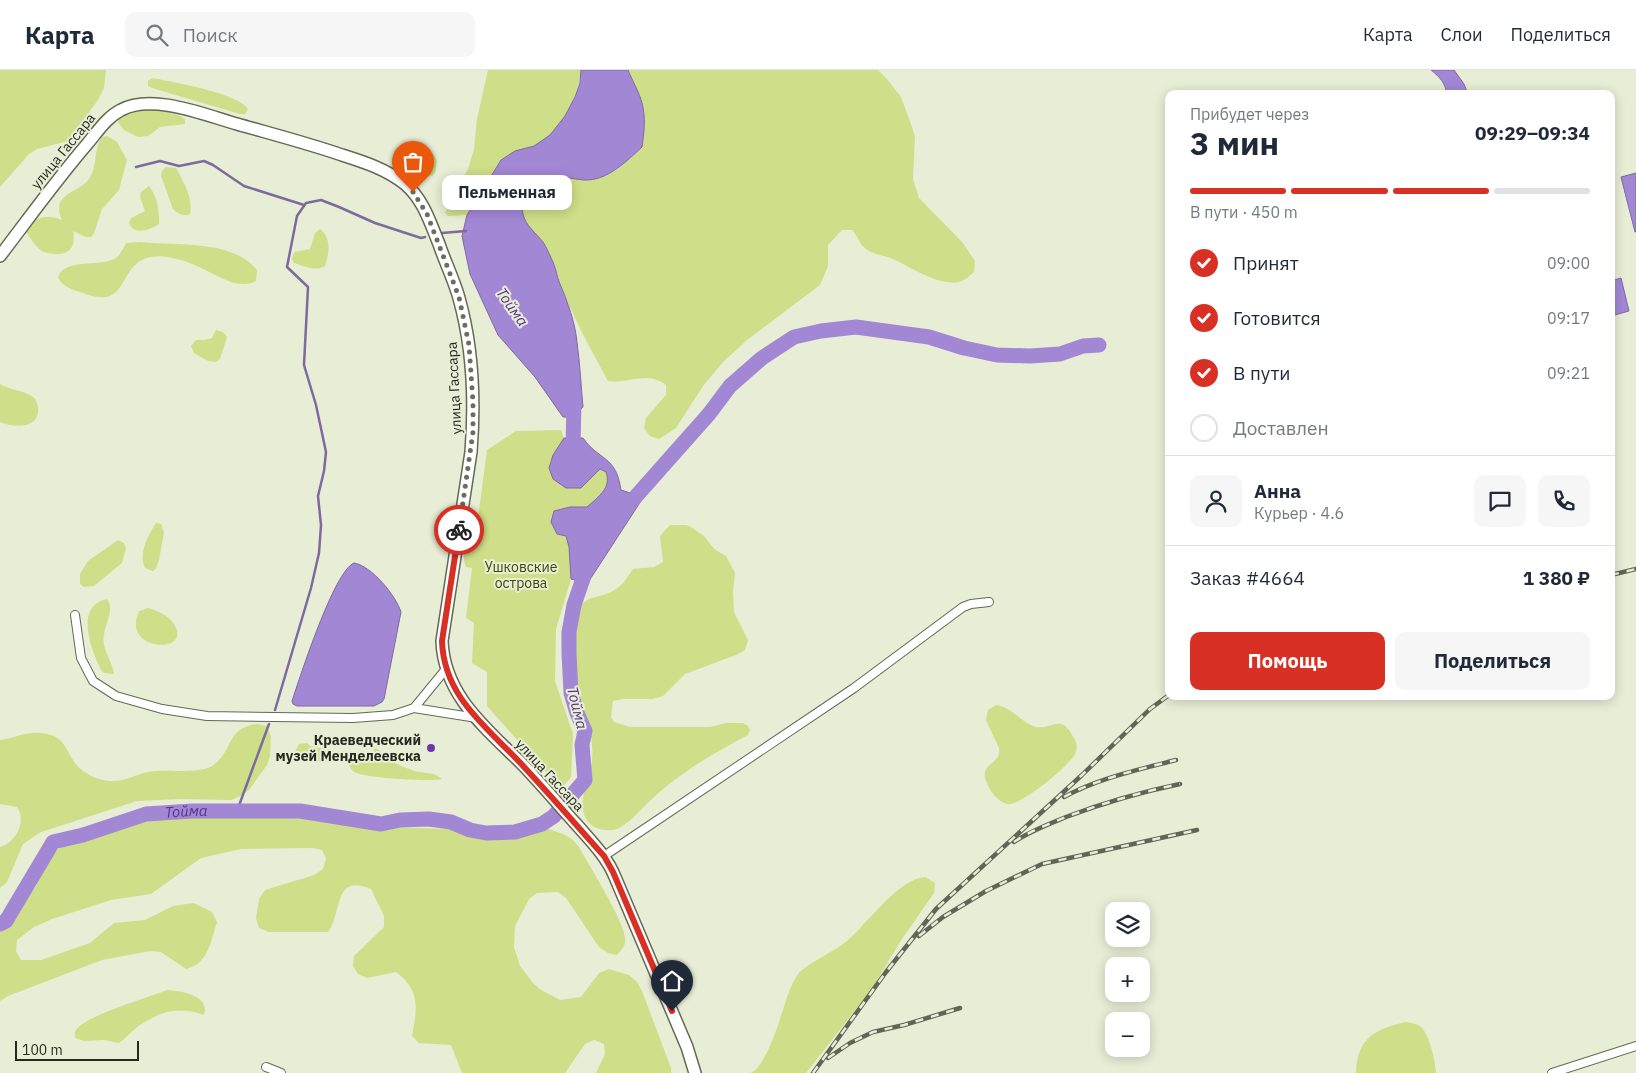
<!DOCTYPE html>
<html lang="ru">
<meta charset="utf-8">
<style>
:root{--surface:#fff;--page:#f6f6f7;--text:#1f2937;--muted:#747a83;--line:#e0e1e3;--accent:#d93025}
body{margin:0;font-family:"IBM Plex Sans",sans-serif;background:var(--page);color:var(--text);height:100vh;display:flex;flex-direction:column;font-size:19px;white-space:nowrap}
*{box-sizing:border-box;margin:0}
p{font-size:16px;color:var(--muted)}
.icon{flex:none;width:28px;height:28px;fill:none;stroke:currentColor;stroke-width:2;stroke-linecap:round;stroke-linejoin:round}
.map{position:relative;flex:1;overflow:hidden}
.drawer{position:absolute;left:1165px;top:20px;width:450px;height:610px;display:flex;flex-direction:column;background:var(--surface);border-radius:10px;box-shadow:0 2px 12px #0003}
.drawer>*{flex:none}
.buttons{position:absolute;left:1105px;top:832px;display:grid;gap:10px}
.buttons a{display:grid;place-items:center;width:45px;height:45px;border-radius:10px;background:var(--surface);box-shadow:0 2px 12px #0003;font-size:25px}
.scale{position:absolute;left:15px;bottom:12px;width:124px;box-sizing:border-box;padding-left:5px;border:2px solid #272920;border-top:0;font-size:14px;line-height:18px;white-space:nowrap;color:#272920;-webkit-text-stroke:4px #e8edd5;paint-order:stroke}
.pin{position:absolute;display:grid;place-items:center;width:42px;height:42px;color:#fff;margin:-51px -21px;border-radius:50% 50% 50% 0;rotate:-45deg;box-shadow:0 0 5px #0007}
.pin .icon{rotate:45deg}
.courier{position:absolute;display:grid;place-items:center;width:50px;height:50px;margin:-25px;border:4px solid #d93025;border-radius:50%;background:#fff;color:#222;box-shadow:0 1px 6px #0007}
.bubble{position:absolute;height:35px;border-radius:10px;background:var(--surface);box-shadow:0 2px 12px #0003;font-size:16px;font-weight:700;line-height:35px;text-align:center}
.summary em{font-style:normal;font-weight:700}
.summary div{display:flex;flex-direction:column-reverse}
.summary{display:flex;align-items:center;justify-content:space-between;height:85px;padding:0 25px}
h1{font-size:32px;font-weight:700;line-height:38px}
.bar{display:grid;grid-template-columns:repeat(4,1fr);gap:8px 5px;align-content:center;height:60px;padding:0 25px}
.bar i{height:6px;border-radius:4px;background:var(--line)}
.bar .selected{background:var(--accent)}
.bar p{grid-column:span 4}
.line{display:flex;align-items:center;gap:12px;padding:0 25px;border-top:1px solid var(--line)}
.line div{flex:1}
.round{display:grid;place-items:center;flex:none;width:52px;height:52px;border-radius:10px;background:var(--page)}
ol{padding:0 25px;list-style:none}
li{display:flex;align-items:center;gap:15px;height:55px}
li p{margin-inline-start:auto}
li .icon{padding:5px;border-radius:50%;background:var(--accent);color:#fff;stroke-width:4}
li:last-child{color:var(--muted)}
li i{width:28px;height:28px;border:2px solid var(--line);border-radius:50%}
.primary-button{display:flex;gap:10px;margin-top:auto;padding:10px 25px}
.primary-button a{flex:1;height:58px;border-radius:10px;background:var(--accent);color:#fff;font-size:20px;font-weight:700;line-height:58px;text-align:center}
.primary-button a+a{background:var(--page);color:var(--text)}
header{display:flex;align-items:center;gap:30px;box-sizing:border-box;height:70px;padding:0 25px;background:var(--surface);border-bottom:1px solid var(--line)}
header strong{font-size:24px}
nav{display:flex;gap:28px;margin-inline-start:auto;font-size:18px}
.search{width:350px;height:45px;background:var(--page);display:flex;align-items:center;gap:12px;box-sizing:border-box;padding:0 18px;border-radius:10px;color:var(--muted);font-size:19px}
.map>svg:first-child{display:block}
.green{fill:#cfde88}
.water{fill:#a287d5;stroke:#7d6b9f}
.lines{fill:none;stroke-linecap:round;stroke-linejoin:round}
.stream{stroke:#7d6b9f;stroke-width:2.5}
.river{stroke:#a287d5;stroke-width:15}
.minor-casing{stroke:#646954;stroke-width:10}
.secondary-casing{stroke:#646954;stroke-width:14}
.minor{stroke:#fff;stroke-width:8}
.secondary{stroke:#fff;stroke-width:11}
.rail-casing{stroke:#616457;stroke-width:4.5}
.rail{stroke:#e8edd5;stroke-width:2.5;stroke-dasharray:8;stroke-linecap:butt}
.done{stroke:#6b6e5f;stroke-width:5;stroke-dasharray:0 9}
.route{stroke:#d93025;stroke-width:6}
.poi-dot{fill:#6b37ae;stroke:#e8edd5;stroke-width:2}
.labels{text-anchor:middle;stroke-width:4;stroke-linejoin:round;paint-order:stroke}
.street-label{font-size:14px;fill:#272920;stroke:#e8edd5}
.park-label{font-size:14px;fill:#3e4600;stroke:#e8edd5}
.poi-label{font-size:14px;font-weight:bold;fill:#272920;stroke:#e8edd5;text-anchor:end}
.water-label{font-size:15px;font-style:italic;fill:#59328e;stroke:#e8edd5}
</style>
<header>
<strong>Карта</strong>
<div class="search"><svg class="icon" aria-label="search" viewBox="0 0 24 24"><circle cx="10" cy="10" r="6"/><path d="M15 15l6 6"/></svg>Поиск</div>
<nav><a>Карта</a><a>Слои</a><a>Поделиться</a></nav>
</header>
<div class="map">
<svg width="1636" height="1003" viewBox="0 0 1636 1003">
<rect width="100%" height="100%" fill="#e8edd5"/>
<path class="green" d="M0,0H106L104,18L98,30L68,71L37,79L29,84L0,117Z
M488,0H581C579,27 559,65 534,76C523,81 511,81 502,89C498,92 496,98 493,102C484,116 475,131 467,145L448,146L445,143L468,99L474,79L477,49Z
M628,0H878L887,9L901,27L912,57L915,67L913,109L919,128L963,173L975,191L974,202C969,206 965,211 958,212C939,216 910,197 893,189C884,185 873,185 865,178C860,175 858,166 852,160H842L828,175V196L820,215L747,270L723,292L703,316L676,358L659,369L650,366L644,358L646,348L666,325V315C647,300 629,314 608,311C595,287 582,264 571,239C562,221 557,201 548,183C542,171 526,157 523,145C520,133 526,114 538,109C546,105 555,106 564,107C572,107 598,107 606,105C619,101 632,87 642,77V31Z
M152,8C172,12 238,23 248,39L245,44H240L152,18L148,16V11Z
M140,40C154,41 173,40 185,49V54L160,57L148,66L138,67L124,60L118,52L119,47Z
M107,66L117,72L127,90L119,120L102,139L94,163L91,167H86L73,161C76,177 70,185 54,184C50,183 46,183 42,181C35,176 31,169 26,162V157C38,146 48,144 62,150C50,123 78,124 89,109C98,96 93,80 102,67Z
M401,77C418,82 427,69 437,91L435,103L432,106C418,104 403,95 394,85V81L397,78Z
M166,97L176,98C184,113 193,127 190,144C184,147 178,144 173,139L161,106L162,101Z
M149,116C158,128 159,140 159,154C150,160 134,166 129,153L131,148L145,141L140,127L141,122Z
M320,159C332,168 329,184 325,196C315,202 304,196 294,193L292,189L294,182L310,179L315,163Z
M140,172C176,176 232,169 257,200L256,211C237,221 216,204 199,197C186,191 165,184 151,187C116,193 131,242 83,223C72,219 64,218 58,208C62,188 100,197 114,189C120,186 123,179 126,173Z
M216,260L223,262L227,267L220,289L216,292L208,291L194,283L191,276L196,270H205L212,268Z
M0,314C9,320 24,320 33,327C36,329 37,333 38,337C40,359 15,358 0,352Z
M561,360L564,368L553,385L581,418L600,399L606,402C612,418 598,427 587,437H570L566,466L569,477L571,509L556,559L555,611L573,664L571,707L561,719L487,636V602L472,593L474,553L466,548L472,498L466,497C461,488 466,467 476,464L487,380L516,361Z
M156,453L161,454L164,462L159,490L156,498L153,501L145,498C138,483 148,466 156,453Z
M670,455H686L691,457L704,466L714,479L726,486L735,503L733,521L734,542L748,570L745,580L736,585L685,604L663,626L653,629H623L613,631L611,647L614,652L630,657H710L726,653H743L748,656L750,660L748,665C714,683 679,703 651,730C642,738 624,760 612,760C602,761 591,758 586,749C576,730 591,709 592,690C593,682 592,674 591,667C590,650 580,636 576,620C573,603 571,560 577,544C584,522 602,530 616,519C623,515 628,506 633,499L654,497L663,492L660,466Z
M118,470L124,473L126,478L122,493L94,516L84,517L80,514V504L88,491Z
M107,529C115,540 105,553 104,565C101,579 112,590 114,604L104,603L101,600C91,580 74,536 107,529Z
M148,538C158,541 168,545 174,554C192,582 133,582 136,552C136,549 138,544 139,541Z
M996,635C1014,638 1020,652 1036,657C1045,659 1055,652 1062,654C1066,656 1070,660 1072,665C1076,671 1078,675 1076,682C1072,694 1020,737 1007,734C998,732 990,721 987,713C977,692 1002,696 999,678L986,650L988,640Z
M256,654L267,656L271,666L270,686L267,695L249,720L241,726L231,730L180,729L137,731L41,762L23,774L7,812L0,818V777C16,773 27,751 17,737L0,734V670C14,668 27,661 41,663C64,665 64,677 75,693C83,704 99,711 112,711C125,712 142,701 156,701C171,700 204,704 215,694C234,678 226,659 256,654Z
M307,673L310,676L334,681L338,689L329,692L297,689L295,682L299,674Z
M375,678C385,682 388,690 397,694C404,697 412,701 420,702C430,704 433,702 442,709C429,712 365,708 354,702C353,701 349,696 349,696C358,688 369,688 375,678Z
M280,741L322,746L356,756L451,759L481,768H503L543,757L563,764L572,769L579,777C589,795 624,851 625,868C626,876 622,879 617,885L608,883L599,877L566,828L558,822L537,823L529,829L515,856L514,877L520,896L533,913L541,920L560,930L581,927L599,903L609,899L629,905L637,912L642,921L671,998V1003H596L605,984L604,974L594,970L585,974L565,1003H462L451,975L419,973L412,966C417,938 421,921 396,902L367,908L358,904L353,896L354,886L384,857V846L371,819C333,803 343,841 328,862H269L259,858L256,848L259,829L265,820L314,805L323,799L326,789L322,780L312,778L241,779L201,788L151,824L111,830L52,849L34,857L17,870L16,881L21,890H41L90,873L114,853L145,850L173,836L194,833L212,842L217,852C211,871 208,894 186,899L161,882L150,881L102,890L8,926L0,931V845L35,818L47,790L62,776L142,749Z
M925,807L935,813L934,823L902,869L871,920L806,1003H750C768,997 782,940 789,922C792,914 796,905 802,900C816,889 833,882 847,871C868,853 897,810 925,807Z
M167,920C180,921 211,925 204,945C181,937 164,940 143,953C134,958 128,967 119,973L104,970L84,971L75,968C75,964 74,963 76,960C86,945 148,928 167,920Z
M1406,952C1411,953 1418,954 1421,957C1430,966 1435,991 1436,1003H1356C1357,968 1375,959 1406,952Z"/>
<path class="water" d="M581,0H628C632,10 640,24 642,33C646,48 644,63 642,77C626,92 607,111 584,110C568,109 553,102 539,108C526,114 520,132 523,144C525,155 536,163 543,172C547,178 550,186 553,192C556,199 557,207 560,214C568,233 575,252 577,272C580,294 581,316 583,337L573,347H563L535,307L498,265L470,204L462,166L467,145L501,90L515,81L534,76L550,65L565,46L575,27L580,13Z
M1431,0H1454L1464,14L1468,24H1447C1445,13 1440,7 1431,0Z
M1636,103V162H1635L1621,107Z
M1621,208L1629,241L1611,246V211Z
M564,368H583C599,391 616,385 621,420L636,425L641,431L587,514L571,509L569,477L566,466L557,464L551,452L554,441L570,437H587C598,427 612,418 606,402L600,399L581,418H566L553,409L549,398L553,385Z
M354,493C372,496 396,526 401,542L384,629L382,632L374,636H297L293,634L292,631C300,607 334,501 354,493Z"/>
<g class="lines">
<path class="stream" d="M136,97L160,91L179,96L204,91L213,95L244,116L304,135
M442,163L466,161
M275,640L311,518L319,483L321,455L318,426L324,401L326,382L316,335L304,295L308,217L287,197L297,146L306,133L321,130L339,137L375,153L421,168L425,167
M237,741L269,654"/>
<g class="river">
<path d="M572,328L574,332L573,377L582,382"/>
<path d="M623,441L709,344L730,316L762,288L794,267L821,261L856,257L929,267L964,278L997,285L1030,286L1060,284L1083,276L1099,275"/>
<path id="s1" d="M0,854L6,851L53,772L83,765L146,744L192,741H300L381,754L400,750L429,749L451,752L470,760L486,763L515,762L542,754L554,746L585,710L582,675L585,661L577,643L571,623L569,583V562L574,535L588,494"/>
</g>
<g class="minor-casing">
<path id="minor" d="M75,545L81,588L93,611L116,626L162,639L207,646L353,648L393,645L414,638L477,648
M414,638L446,599
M604,786L854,618L963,537L971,534L989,532
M266,997L281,1003
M1552,1003L1636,976"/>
</g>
<g class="secondary-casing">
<path id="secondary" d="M0,186C29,148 57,109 88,73C98,61 107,47 121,40C152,23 205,45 237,54C272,64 307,73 342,85C364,92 386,99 405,114C423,129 430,152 439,174C445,192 454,210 459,228C473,278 475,332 471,382L442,571C444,626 487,659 523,695C541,714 559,735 577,755C591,771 607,787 615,807L687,977L695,1003"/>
</g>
<use href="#minor" class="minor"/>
<use href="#secondary" class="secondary"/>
<g class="rail-casing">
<path id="rail" d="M1611,505L1636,499
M1064,727C1099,708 1137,700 1176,690
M1014,772C1030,761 1049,754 1066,747C1103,733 1141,722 1180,714
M919,866L943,847L986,821L1042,794L1197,760
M828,988L850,973L873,962L904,955L960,938
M813,1003L886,902L936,839L1082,705L1150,639L1169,625"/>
</g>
<use href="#rail" class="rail"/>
</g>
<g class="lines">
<path class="done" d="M413,122L427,144L459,227L469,275L473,332V362L459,460"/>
<path class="route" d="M459,460L442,571C444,629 489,658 525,698C552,727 578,757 604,786L613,802L672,941"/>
</g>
<circle class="poi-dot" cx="431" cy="678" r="5"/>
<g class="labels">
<g class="street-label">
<text transform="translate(63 81) rotate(-51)" y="5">улица Гассара</text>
<text transform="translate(454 318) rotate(-93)" y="5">улица Гассара</text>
<text transform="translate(550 705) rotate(47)" y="5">улица Гассара</text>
</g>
<g class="park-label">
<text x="521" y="502">Ушковские<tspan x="521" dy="16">острова</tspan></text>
</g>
<g class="poi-label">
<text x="421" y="675">Краеведческий<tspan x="421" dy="16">музей Менделеевска</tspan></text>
</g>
<g class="water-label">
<text transform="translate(512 237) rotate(55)" y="5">Тойма</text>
<text transform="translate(577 638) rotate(76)" y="5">Тойма</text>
<text dy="5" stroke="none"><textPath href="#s1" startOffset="236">Тойма</textPath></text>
</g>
</g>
</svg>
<div class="buttons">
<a><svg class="icon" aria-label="layers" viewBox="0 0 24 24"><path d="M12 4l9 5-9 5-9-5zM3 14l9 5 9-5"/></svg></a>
<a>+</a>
<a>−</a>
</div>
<div class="scale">100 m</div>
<div class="pin" style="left:413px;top:122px;background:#ea580c"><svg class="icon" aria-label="bag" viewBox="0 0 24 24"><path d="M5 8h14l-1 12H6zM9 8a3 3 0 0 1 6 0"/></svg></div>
<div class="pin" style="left:672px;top:941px;background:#1f2937"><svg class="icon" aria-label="home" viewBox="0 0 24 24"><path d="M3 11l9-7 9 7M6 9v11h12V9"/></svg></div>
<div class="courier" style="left:459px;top:460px"><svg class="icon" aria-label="bike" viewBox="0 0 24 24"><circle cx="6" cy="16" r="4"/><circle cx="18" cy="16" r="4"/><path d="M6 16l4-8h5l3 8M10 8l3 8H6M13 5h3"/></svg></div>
<div class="bubble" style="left:442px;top:105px;width:130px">Пельменная</div>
<section class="drawer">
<div class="summary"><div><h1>3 мин</h1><p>Прибудет через</p></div><em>09:29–09:34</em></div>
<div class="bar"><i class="selected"></i><i class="selected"></i><i class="selected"></i><i></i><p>В пути · 450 m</p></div>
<ol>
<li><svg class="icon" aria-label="check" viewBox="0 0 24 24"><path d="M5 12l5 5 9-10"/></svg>Принят<p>09:00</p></li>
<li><svg class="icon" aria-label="check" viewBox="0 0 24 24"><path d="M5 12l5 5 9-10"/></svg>Готовится<p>09:17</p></li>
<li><svg class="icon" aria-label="check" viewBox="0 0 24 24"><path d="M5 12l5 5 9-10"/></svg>В пути<p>09:21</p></li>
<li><i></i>Доставлен</li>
</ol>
<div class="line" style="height:90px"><a class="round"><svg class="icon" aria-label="person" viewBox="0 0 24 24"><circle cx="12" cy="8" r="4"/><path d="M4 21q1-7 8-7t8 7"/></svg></a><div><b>Анна</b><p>Курьер · 4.6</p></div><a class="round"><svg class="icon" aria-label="chat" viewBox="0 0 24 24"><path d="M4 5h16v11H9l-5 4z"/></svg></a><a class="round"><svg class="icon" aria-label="phone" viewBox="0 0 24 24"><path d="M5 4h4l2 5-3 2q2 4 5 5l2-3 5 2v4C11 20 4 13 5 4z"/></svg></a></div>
<div class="line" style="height:65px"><div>Заказ #4664</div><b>1 380 ₽</b></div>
<div class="primary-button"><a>Помощь</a><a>Поделиться</a></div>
</section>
</div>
